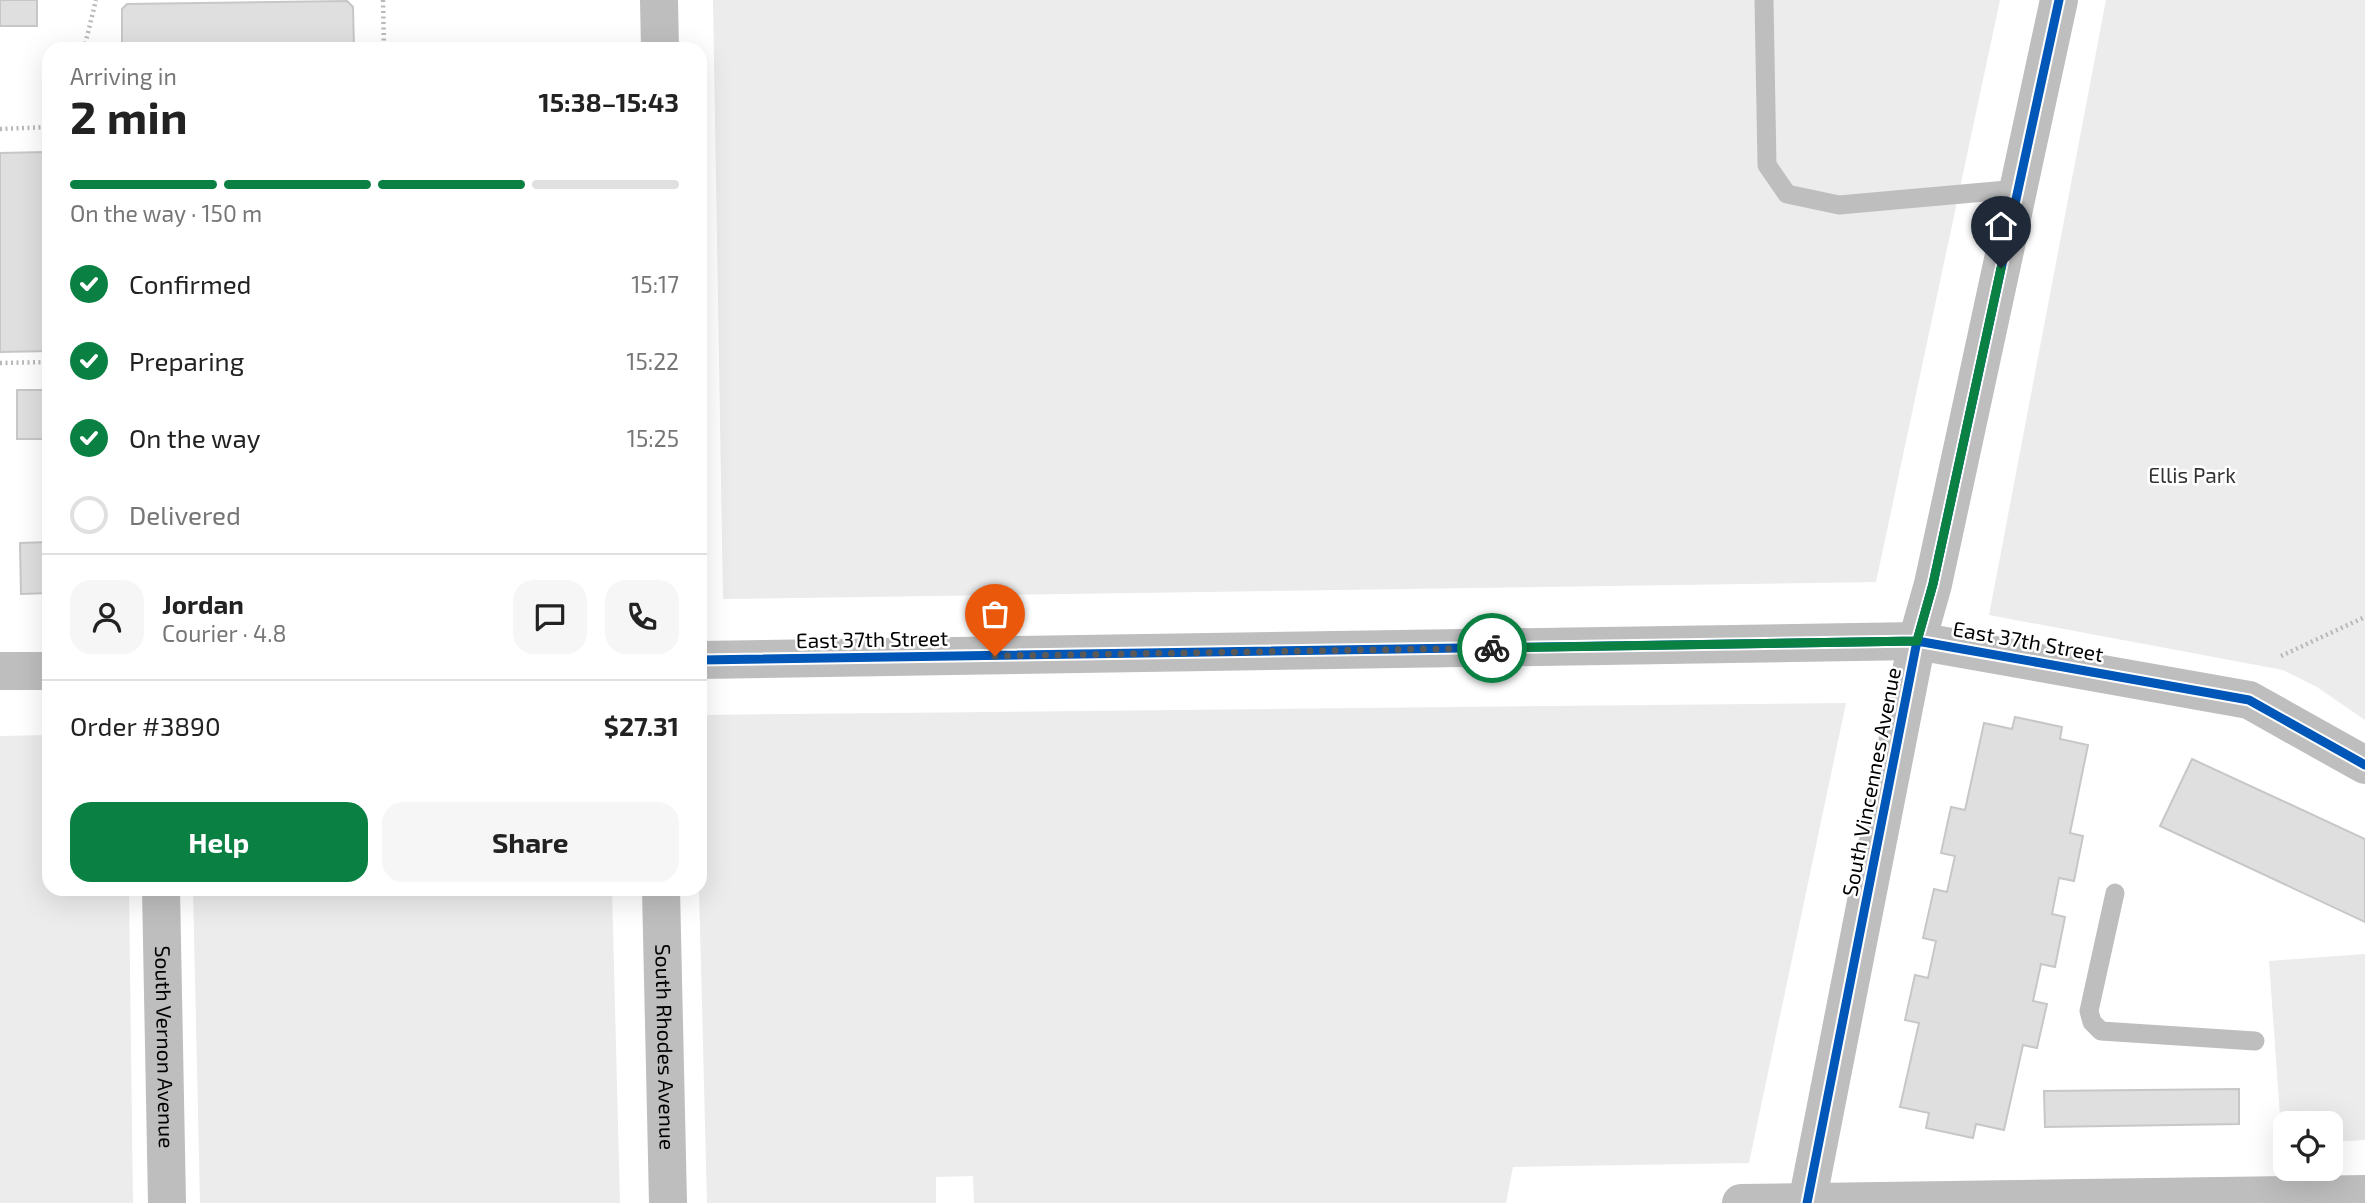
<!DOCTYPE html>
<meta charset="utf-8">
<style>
:root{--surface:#fff;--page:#f6f6f6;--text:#222;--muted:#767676;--line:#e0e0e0;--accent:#0b8043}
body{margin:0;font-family:"Exo 2",sans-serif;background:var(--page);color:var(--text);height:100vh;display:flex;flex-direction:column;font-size:26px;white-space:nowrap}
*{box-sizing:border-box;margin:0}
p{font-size:23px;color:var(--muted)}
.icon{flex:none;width:38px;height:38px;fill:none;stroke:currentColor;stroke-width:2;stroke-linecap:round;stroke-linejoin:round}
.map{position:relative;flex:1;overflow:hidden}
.sheet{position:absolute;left:42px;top:42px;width:665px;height:854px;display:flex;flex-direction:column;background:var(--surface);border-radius:21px;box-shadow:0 7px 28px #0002}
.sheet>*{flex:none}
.fabs{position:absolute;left:2273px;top:1111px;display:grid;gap:14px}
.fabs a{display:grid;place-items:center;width:70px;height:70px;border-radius:14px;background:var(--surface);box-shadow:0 7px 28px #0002;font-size:35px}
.pin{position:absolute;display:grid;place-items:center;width:60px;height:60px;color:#fff;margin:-72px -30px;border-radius:50% 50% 50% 0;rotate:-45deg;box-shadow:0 0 7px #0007}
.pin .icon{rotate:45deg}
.courier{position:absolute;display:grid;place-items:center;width:70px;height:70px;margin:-35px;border:5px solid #0b8043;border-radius:50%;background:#fff;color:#222;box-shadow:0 2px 9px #0007}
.overview em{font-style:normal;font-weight:700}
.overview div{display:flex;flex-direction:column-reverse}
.overview{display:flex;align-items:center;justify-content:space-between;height:119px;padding:0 28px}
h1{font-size:46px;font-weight:700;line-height:52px}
.bar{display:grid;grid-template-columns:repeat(4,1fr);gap:10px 7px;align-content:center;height:84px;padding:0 28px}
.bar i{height:9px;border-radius:5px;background:var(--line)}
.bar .on{background:var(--accent)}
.bar p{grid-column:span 4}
.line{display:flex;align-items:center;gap:18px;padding:0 28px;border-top:2px solid var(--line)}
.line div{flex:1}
.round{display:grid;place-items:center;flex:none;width:74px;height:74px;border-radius:21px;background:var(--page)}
ol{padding:0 28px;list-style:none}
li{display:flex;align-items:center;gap:21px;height:77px}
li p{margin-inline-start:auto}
li .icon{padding:7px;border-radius:50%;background:var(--accent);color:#fff;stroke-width:4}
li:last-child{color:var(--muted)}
li i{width:38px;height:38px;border:4px solid var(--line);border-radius:50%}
.action{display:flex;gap:14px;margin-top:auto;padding:14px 28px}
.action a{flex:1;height:80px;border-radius:21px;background:var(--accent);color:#fff;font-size:28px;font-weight:700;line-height:80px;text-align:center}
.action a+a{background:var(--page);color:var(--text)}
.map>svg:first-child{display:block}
.green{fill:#ececec}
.building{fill:#dfdfdf;stroke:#c7c7c7;stroke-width:2}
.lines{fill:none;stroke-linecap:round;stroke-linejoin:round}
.path{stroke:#b9b9b9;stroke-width:4.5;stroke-dasharray:2 3.5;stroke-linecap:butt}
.lane{stroke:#bebebe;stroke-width:19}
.street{stroke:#bebebe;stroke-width:38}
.cycleway-casing{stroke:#fff;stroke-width:13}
.cycleway{stroke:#0057b8;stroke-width:9}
.done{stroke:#595959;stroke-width:7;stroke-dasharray:0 12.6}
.route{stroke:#0b8043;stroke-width:9}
.labels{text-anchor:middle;stroke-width:5;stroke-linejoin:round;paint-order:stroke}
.park-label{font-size:21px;fill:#333;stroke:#fff}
.street-label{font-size:21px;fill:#000;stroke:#fff}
</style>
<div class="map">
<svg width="2365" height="1203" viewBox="0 0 2365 1203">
<rect width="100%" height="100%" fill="#fff"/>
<path class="green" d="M713,0H2000L1876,582L723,599Z
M2106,0H2365V720L2317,687L2283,670L1989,615Z
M1846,703L1749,1163L1513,1167L1506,1203H974L973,1176L936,1177V1203H707L699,889L700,715Z
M49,735V889H129L133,1203H0V736Z
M193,889H612L620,1203H200Z
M2365,954V1140L2331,1142V1124H2286L2285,1144H2282L2269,961Z"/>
<path class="building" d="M0,0H37V26H0Z
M347,1L353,7L354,49H122V9L127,4Z
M46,152L49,351L0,352V153Z
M17,390H49V439H17Z
M49,542V593L21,594L20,543Z
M2015,717L2062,727L2060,739L2088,745L2070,833L2083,836L2074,881L2059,878L2052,914L2065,917L2055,967L2041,964L2033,1001L2047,1004L2037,1048L2023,1045L2004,1130L1976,1124L1973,1138L1926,1128L1929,1113L1900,1107L1919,1023L1905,1020L1915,975L1928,978L1936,941L1923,938L1934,889L1947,892L1955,856L1941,853L1951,807L1965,810L1984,723L2012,729Z
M2192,759L2365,839V922L2160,826Z
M2239,1089V1124L2045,1127L2044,1091Z"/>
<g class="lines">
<path class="path" d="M383,0L384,49
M84,49L96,0
M0,129L49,127
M0,363L49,362
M2281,656L2365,617"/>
<path class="lane" d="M1764,0L1767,165L1787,194L1839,205L2018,189
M2115,893L2089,1011L2092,1022L2101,1031L2255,1041"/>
<g class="street">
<path d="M659,0L660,49"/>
<path d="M700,660L1917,641L2249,700L2365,765"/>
<path d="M0,671H49"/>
<path id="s1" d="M161,889L167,1203"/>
<path id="s2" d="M661,889L668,1203"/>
<path d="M1741,1203L2365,1194"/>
<path d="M1807,1203L1917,641L1933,584L2059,0"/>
</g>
<g class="cycleway-casing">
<path id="cycleway" d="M700,660L1917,641L2249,700L2365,765
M1807,1203L1917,641L1933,584L2059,0"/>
</g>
<use href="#cycleway" class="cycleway"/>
</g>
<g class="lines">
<path class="done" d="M995,656L1492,648"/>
<path class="route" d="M1492,648L1917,641L1933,584L2001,268"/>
</g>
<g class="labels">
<g class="park-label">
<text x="2192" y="483">Ellis Park</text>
</g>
<g class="street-label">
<text transform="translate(872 640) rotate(-1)" y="7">East 37th Street</text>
<text transform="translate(2028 642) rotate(10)" y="7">East 37th Street</text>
<text transform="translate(1872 782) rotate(-79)" y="7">South Vincennes Avenue</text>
<text dy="7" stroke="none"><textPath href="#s1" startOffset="158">South Vernon Avenue</textPath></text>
<text dy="7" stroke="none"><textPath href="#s2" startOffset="158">South Rhodes Avenue</textPath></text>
</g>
</g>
</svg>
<div class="fabs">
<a><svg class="icon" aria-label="locate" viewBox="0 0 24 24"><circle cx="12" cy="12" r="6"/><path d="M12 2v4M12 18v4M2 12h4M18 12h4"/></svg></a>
</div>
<div class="pin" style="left:995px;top:656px;background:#ea580c"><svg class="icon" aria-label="bag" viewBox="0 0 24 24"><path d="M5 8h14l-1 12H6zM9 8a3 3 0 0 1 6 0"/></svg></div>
<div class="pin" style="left:2001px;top:268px;background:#1f2937"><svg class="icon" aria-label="home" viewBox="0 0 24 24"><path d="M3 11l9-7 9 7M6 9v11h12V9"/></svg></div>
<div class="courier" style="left:1492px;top:648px"><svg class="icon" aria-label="bike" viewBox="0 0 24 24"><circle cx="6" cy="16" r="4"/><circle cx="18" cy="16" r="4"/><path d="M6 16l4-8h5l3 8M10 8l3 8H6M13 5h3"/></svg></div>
<section class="sheet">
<div class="overview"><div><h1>2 min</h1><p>Arriving in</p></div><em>15:38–15:43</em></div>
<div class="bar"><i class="on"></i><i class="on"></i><i class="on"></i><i></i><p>On the way · 150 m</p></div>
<ol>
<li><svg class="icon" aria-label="check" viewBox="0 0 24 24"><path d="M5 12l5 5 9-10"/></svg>Confirmed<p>15:17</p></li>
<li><svg class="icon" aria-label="check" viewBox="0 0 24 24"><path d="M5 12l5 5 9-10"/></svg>Preparing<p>15:22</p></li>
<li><svg class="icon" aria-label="check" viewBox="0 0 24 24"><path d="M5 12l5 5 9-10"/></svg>On the way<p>15:25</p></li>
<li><i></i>Delivered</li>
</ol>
<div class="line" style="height:126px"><a class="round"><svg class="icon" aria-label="person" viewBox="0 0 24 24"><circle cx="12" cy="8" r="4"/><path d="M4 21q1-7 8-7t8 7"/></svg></a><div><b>Jordan</b><p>Courier · 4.8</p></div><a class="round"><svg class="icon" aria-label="chat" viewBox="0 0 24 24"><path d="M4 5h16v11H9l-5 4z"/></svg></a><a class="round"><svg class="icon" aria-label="phone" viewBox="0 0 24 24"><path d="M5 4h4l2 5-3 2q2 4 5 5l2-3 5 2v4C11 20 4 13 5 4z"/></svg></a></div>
<div class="line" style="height:91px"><div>Order #3890</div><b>$27.31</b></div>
<div class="action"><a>Help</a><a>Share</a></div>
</section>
</div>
